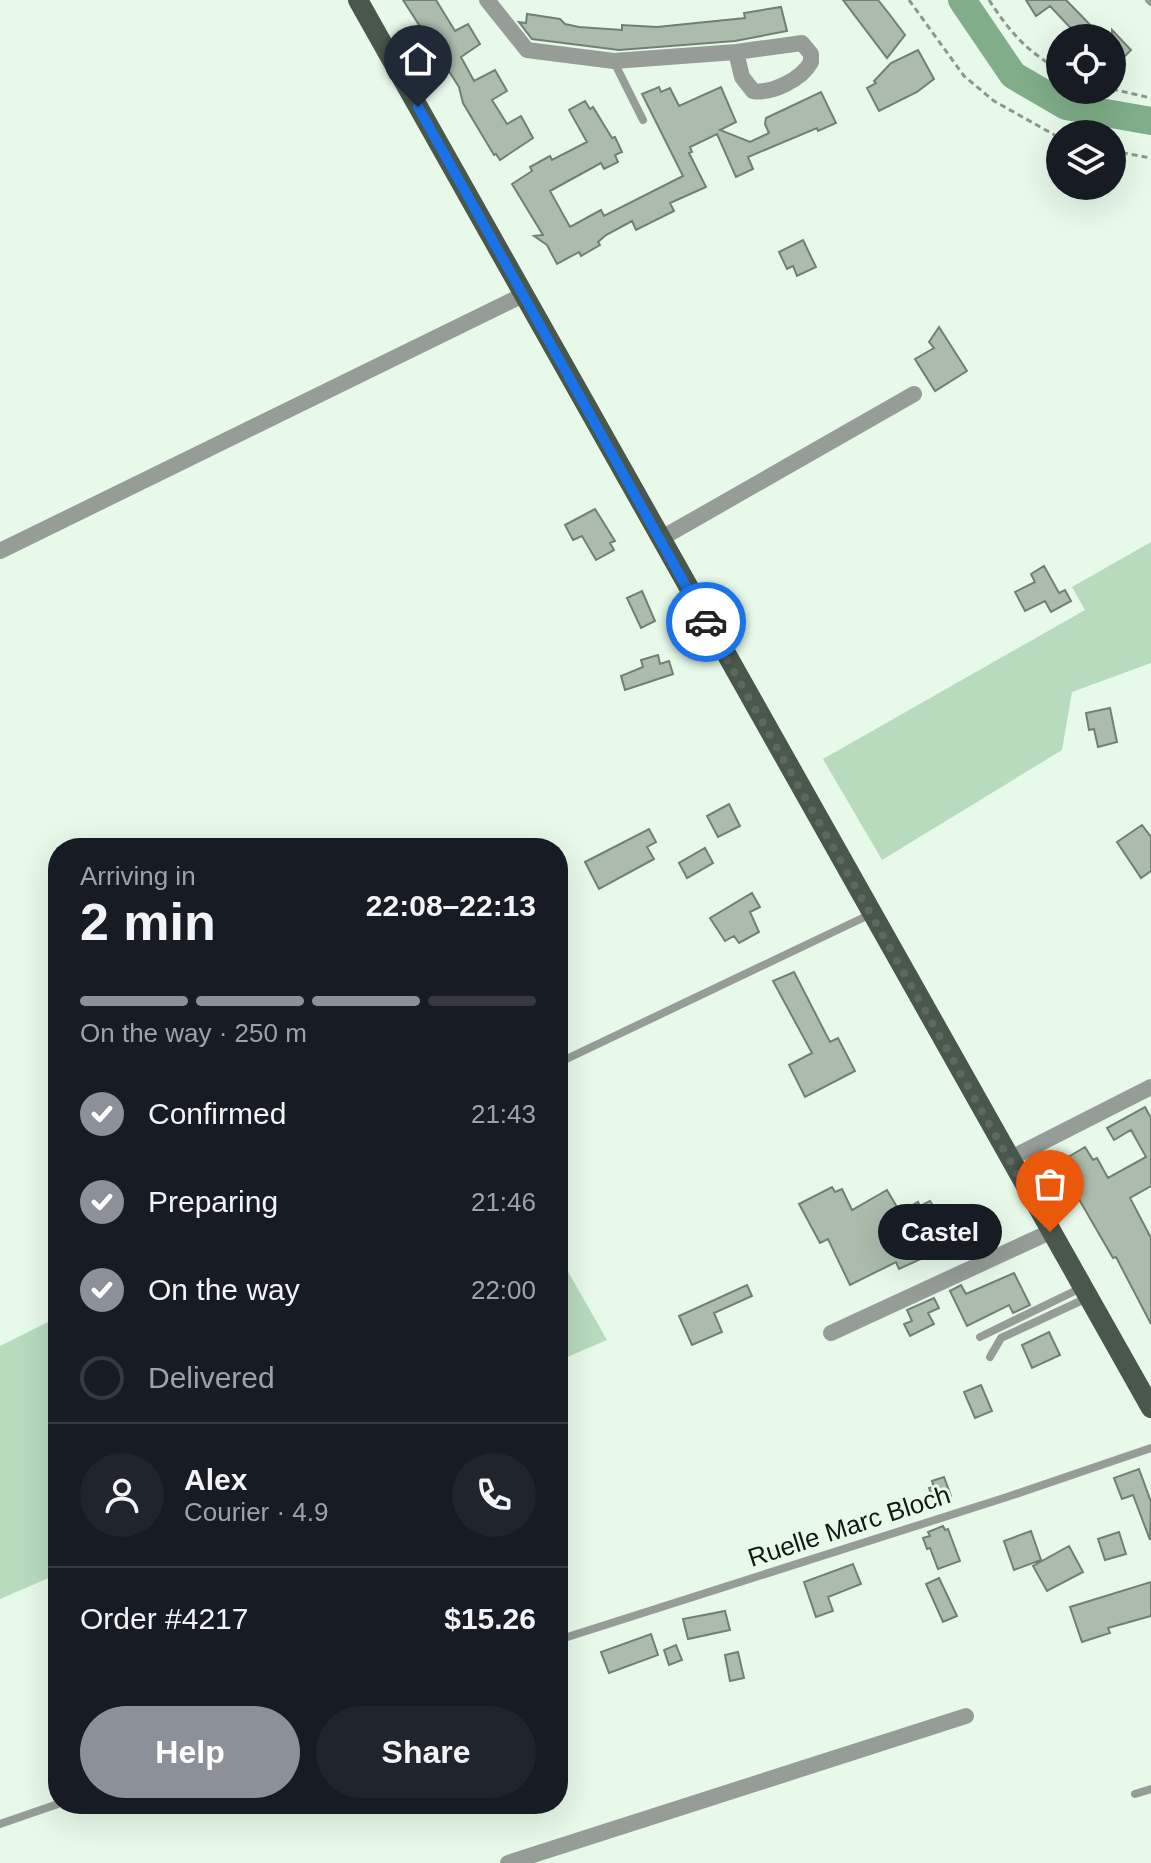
<!DOCTYPE html>
<meta charset="utf-8">
<style>
:root{--surface:#171b24;--page:#20242c;--text:#f1f3f6;--muted:#9ea1a6;--line:#363941;--accent:#8c9099}
body{margin:0;font-family:Arial,sans-serif;background:var(--page);color:var(--text);height:100vh;display:flex;flex-direction:column;font-size:30px;white-space:nowrap}
*{box-sizing:border-box;margin:0}
p{font-size:26px;color:var(--muted)}
.icon{flex:none;width:44px;height:44px;fill:none;stroke:currentColor;stroke-width:2;stroke-linecap:round;stroke-linejoin:round}
.map{position:relative;flex:1;overflow:hidden}
.side{position:absolute;left:48px;top:838px;width:520px;height:976px;display:flex;flex-direction:column;background:var(--surface);border-radius:32px;box-shadow:0 8px 32px #0002}
.side>*{flex:none}
.buttons{position:absolute;left:1046px;top:24px;display:grid;gap:16px}
.buttons a{display:grid;place-items:center;width:80px;height:80px;border-radius:50%;background:var(--surface);box-shadow:0 8px 32px #0002;font-size:40px}
.pin{position:absolute;display:grid;place-items:center;width:68px;height:68px;color:#fff;margin:-82px -34px;border-radius:50% 50% 50% 0;rotate:-45deg;box-shadow:0 0 8px #0007}
.pin .icon{rotate:45deg}
.courier{position:absolute;display:grid;place-items:center;width:80px;height:80px;margin:-40px;border:6px solid #1a73e8;border-radius:50%;background:#fff;color:#222;box-shadow:0 2px 10px #0007}
.bubble{position:absolute;height:56px;border-radius:28px;background:var(--surface);box-shadow:0 8px 32px #0002;font-size:26px;font-weight:700;line-height:56px;text-align:center}
.summary em{font-style:normal;font-weight:700}
.summary div{display:flex;flex-direction:column-reverse}
.summary{display:flex;align-items:center;justify-content:space-between;height:136px;padding:0 32px}
h1{font-size:52px;font-weight:700;line-height:60px}
.bar{display:grid;grid-template-columns:repeat(4,1fr);gap:12px 8px;align-content:center;height:96px;padding:0 32px}
.bar i{height:10px;border-radius:6px;background:var(--line)}
.bar .current{background:var(--accent)}
.bar p{grid-column:span 4}
.line{display:flex;align-items:center;gap:20px;padding:0 32px;border-top:2px solid var(--line)}
.line div{flex:1}
.round{display:grid;place-items:center;flex:none;width:84px;height:84px;border-radius:42px;background:var(--page)}
ol{padding:0 32px;list-style:none}
li{display:flex;align-items:center;gap:24px;height:88px}
li p{margin-inline-start:auto}
li .icon{padding:8px;border-radius:50%;background:var(--accent);color:#fff;stroke-width:4}
li:last-child{color:var(--muted)}
li i{width:44px;height:44px;border:4px solid var(--line);border-radius:50%}
.button{display:flex;gap:16px;margin-top:auto;padding:16px 32px}
.button a{flex:1;height:92px;border-radius:48px;background:var(--accent);color:#fff;font-size:32px;font-weight:700;line-height:92px;text-align:center}
.button a+a{background:var(--page);color:var(--text)}
.map>svg:first-child{display:block}
.green{fill:#b8dbbe}
.lines{fill:none;stroke-linecap:round;stroke-linejoin:round}
.river{stroke:#81ae89;stroke-width:28}
.building{fill:#abbcad;stroke:#708173;stroke-width:2}
.path{stroke:#8b998d;stroke-width:3;stroke-dasharray:6 4;stroke-linecap:butt}
.service{stroke:#969d97;stroke-width:8}
.minor{stroke:#969d97;stroke-width:16}
.primary{stroke:#4a574c;stroke-width:20}
.done{stroke:#5d685e;stroke-width:8;stroke-dasharray:0 14.4}
.route{stroke:#1a73e8;stroke-width:10}
.labels{text-anchor:middle;stroke-width:6;stroke-linejoin:round;paint-order:stroke}
.street-label{font-size:26px;fill:#121913;stroke:#e7faea}
</style>
<div class="map">
<svg width="1151" height="1863" viewBox="0 0 1151 1863">
<rect width="100%" height="100%" fill="#e7faea"/>
<path class="green" d="M1151,542V663L1072,692L1062,750L882,860L823,759L1085,610L1072,587Z
M558,1254L607,1340L558,1361Z
M58,1317V1574L0,1599V1346Z"/>
<g class="lines">
<path class="river" d="M962,0L1013,75L1066,106L1151,121"/>
</g>
<path class="building" d="M403,0H436L455,31L468,24L480,44L461,57L474,81L495,70L507,91L492,100L507,124L521,116L533,138L500,160L496,154L494,155L463,103L459,87Z
M843,0H878L890,15L905,35L887,58Z
M1026,0H1066L1103,38H1080L1050,6L1036,16Z
M781,7L787,31L735,41L619,50L532,39L519,22L526,23L527,14L560,19L565,24L579,27L622,30V25L657,27L745,18L744,13Z
M1112,30L1131,50L1112,69Z
M918,50L934,79L917,92L879,111L867,88L876,83L874,81L891,63Z
M659,87L661,92L670,88L679,106L721,87L736,122L720,130L750,142L769,133L765,124L766,118L821,92L836,123L818,131L817,128L748,157L753,169L736,177L717,134L690,147L692,152L689,153L706,187L670,203L674,211L636,230L632,221L606,235L598,242L600,245L581,256L579,252L557,264L547,245L534,236L543,235L512,184L532,171L530,167L550,156L552,160L587,142L569,110L585,101L590,109L593,107L612,138L615,137L622,152L615,155L618,162L604,169L601,163L550,191L570,227L601,210L604,216L683,176L642,94Z
M803,240L816,267L797,276L793,266L787,269L779,252Z
M939,327L967,371L935,391L915,359L934,348L929,342Z
M595,509L615,541L610,543L614,550L596,560L582,536L573,540L565,525Z
M1044,566L1059,593L1065,590L1071,601L1051,612L1045,601L1025,611L1015,592L1035,582L1031,574Z
M642,591L655,621L641,628L627,598Z
M658,655L660,664L669,661L673,674L625,690L621,676L643,667L641,660Z
M1110,708L1117,742L1098,747L1094,729L1089,730L1086,713Z
M729,804L740,826L718,837L707,816Z
M1142,825L1151,837V871L1141,878L1117,842Z
M649,829L656,842L647,847L654,859L599,889L585,862Z
M705,848L713,863L687,878L679,863Z
M752,893L760,907L750,912L759,932L739,943L734,936L725,941L710,918Z
M794,972L830,1042L838,1038L855,1071L805,1097L789,1065L812,1053L773,981Z
M1145,1107L1151,1118V1186L1130,1198L1151,1238V1324L1116,1257L1113,1258L1058,1163L1085,1147L1093,1160L1097,1158L1108,1178L1146,1157L1131,1130L1114,1140L1107,1128Z
M832,1187L835,1192L842,1189L852,1210L887,1190L900,1212L918,1202L920,1206L930,1201L946,1225L917,1245L923,1258L899,1269L896,1262L850,1285L828,1239L820,1243L799,1204Z
M1014,1273L1030,1305L1013,1313L1009,1305L967,1326L950,1291L961,1285L966,1294Z
M747,1285L752,1296L714,1313L722,1332L692,1345L679,1316Z
M934,1298L939,1308L928,1313L934,1324L910,1336L904,1324L912,1321L907,1310Z
M1049,1332L1060,1355L1032,1368L1022,1345Z
M981,1385L992,1411L975,1418L964,1392Z
M1139,1469L1151,1502L1150,1540L1133,1495L1122,1499L1114,1478Z
M944,1477L951,1496L934,1502L929,1488L934,1487L932,1481Z
M943,1526L945,1530L948,1529L960,1561L938,1569L930,1548L927,1549L923,1538L930,1536L928,1532Z
M1031,1531L1041,1560L1014,1570L1004,1541Z
M1119,1532L1126,1554L1105,1560L1098,1539Z
M1069,1546L1083,1572L1047,1591L1033,1566Z
M853,1564L861,1584L828,1597L833,1611L816,1617L804,1582Z
M939,1578L957,1616L943,1622L926,1584Z
M1151,1582V1616L1108,1628L1110,1633L1082,1642L1070,1607Z
M725,1611L730,1630L688,1639L683,1619Z
M651,1634L658,1655L609,1673L601,1652Z
M676,1645L682,1660L669,1665L664,1650Z
M738,1652L744,1678L730,1681L725,1655Z"/>
<g class="lines">
<path class="path" d="M909,0L964,76L994,101L1060,138
M989,0C1010,32 1026,51 1060,70
M1112,89L1151,98
M1112,151L1151,158"/>
<path class="service" d="M1149,0L1151,2
M614,62L643,120
M558,1063L871,914
M980,1337L1081,1288
M990,1357L1001,1338L1087,1298
M558,1640L1007,1497L1151,1448
M1135,1794L1151,1789
M0,1824L58,1804"/>
<path class="minor" d="M487,0L527,50L614,61L736,52L802,43L811,54V62C802,79 772,94 753,91L742,77L736,52
M660,539L914,394
M0,551L523,295
M1009,1159L1151,1087
M831,1333L1050,1232
M508,1863L966,1716"/>
<path class="primary" d="M358,0L1151,1408"/>
</g>
<g class="lines">
<path class="done" d="M706,622L1050,1232"/>
<path class="route" d="M418,107L706,622"/>
</g>
<g class="labels">
<g class="street-label">
<text transform="translate(849 1526) rotate(-18)" y="9">Ruelle Marc Bloch</text>
</g>
</g>
</svg>
<div class="buttons">
<a><svg class="icon" aria-label="locate" viewBox="0 0 24 24"><circle cx="12" cy="12" r="6"/><path d="M12 2v4M12 18v4M2 12h4M18 12h4"/></svg></a>
<a><svg class="icon" aria-label="layers" viewBox="0 0 24 24"><path d="M12 4l9 5-9 5-9-5zM3 14l9 5 9-5"/></svg></a>
</div>
<div class="pin" style="left:1050px;top:1232px;background:#ea580c"><svg class="icon" aria-label="bag" viewBox="0 0 24 24"><path d="M5 8h14l-1 12H6zM9 8a3 3 0 0 1 6 0"/></svg></div>
<div class="pin" style="left:418px;top:107px;background:#1f2937"><svg class="icon" aria-label="home" viewBox="0 0 24 24"><path d="M3 11l9-7 9 7M6 9v11h12V9"/></svg></div>
<div class="courier" style="left:706px;top:622px"><svg class="icon" aria-label="car" viewBox="0 0 24 24"><path d="M5 17H2v-5l4-1 3-4h7l3 4 3 1v5h-3M9 17h6M6 11h13"/><circle cx="7" cy="17" r="2"/><circle cx="17" cy="17" r="2"/></svg></div>
<div class="bubble" style="left:878px;top:1204px;width:124px">Castel</div>
<section class="side">
<div class="summary"><div><h1>2 min</h1><p>Arriving in</p></div><em>22:08–22:13</em></div>
<div class="bar"><i class="current"></i><i class="current"></i><i class="current"></i><i></i><p>On the way · 250 m</p></div>
<ol>
<li><svg class="icon" aria-label="check" viewBox="0 0 24 24"><path d="M5 12l5 5 9-10"/></svg>Confirmed<p>21:43</p></li>
<li><svg class="icon" aria-label="check" viewBox="0 0 24 24"><path d="M5 12l5 5 9-10"/></svg>Preparing<p>21:46</p></li>
<li><svg class="icon" aria-label="check" viewBox="0 0 24 24"><path d="M5 12l5 5 9-10"/></svg>On the way<p>22:00</p></li>
<li><i></i>Delivered</li>
</ol>
<div class="line" style="height:144px"><a class="round"><svg class="icon" aria-label="person" viewBox="0 0 24 24"><circle cx="12" cy="8" r="4"/><path d="M4 21q1-7 8-7t8 7"/></svg></a><div><b>Alex</b><p>Courier · 4.9</p></div><a class="round"><svg class="icon" aria-label="phone" viewBox="0 0 24 24"><path d="M5 4h4l2 5-3 2q2 4 5 5l2-3 5 2v4C11 20 4 13 5 4z"/></svg></a></div>
<div class="line" style="height:104px"><div>Order #4217</div><b>$15.26</b></div>
<div class="button"><a>Help</a><a>Share</a></div>
</section>
</div>
